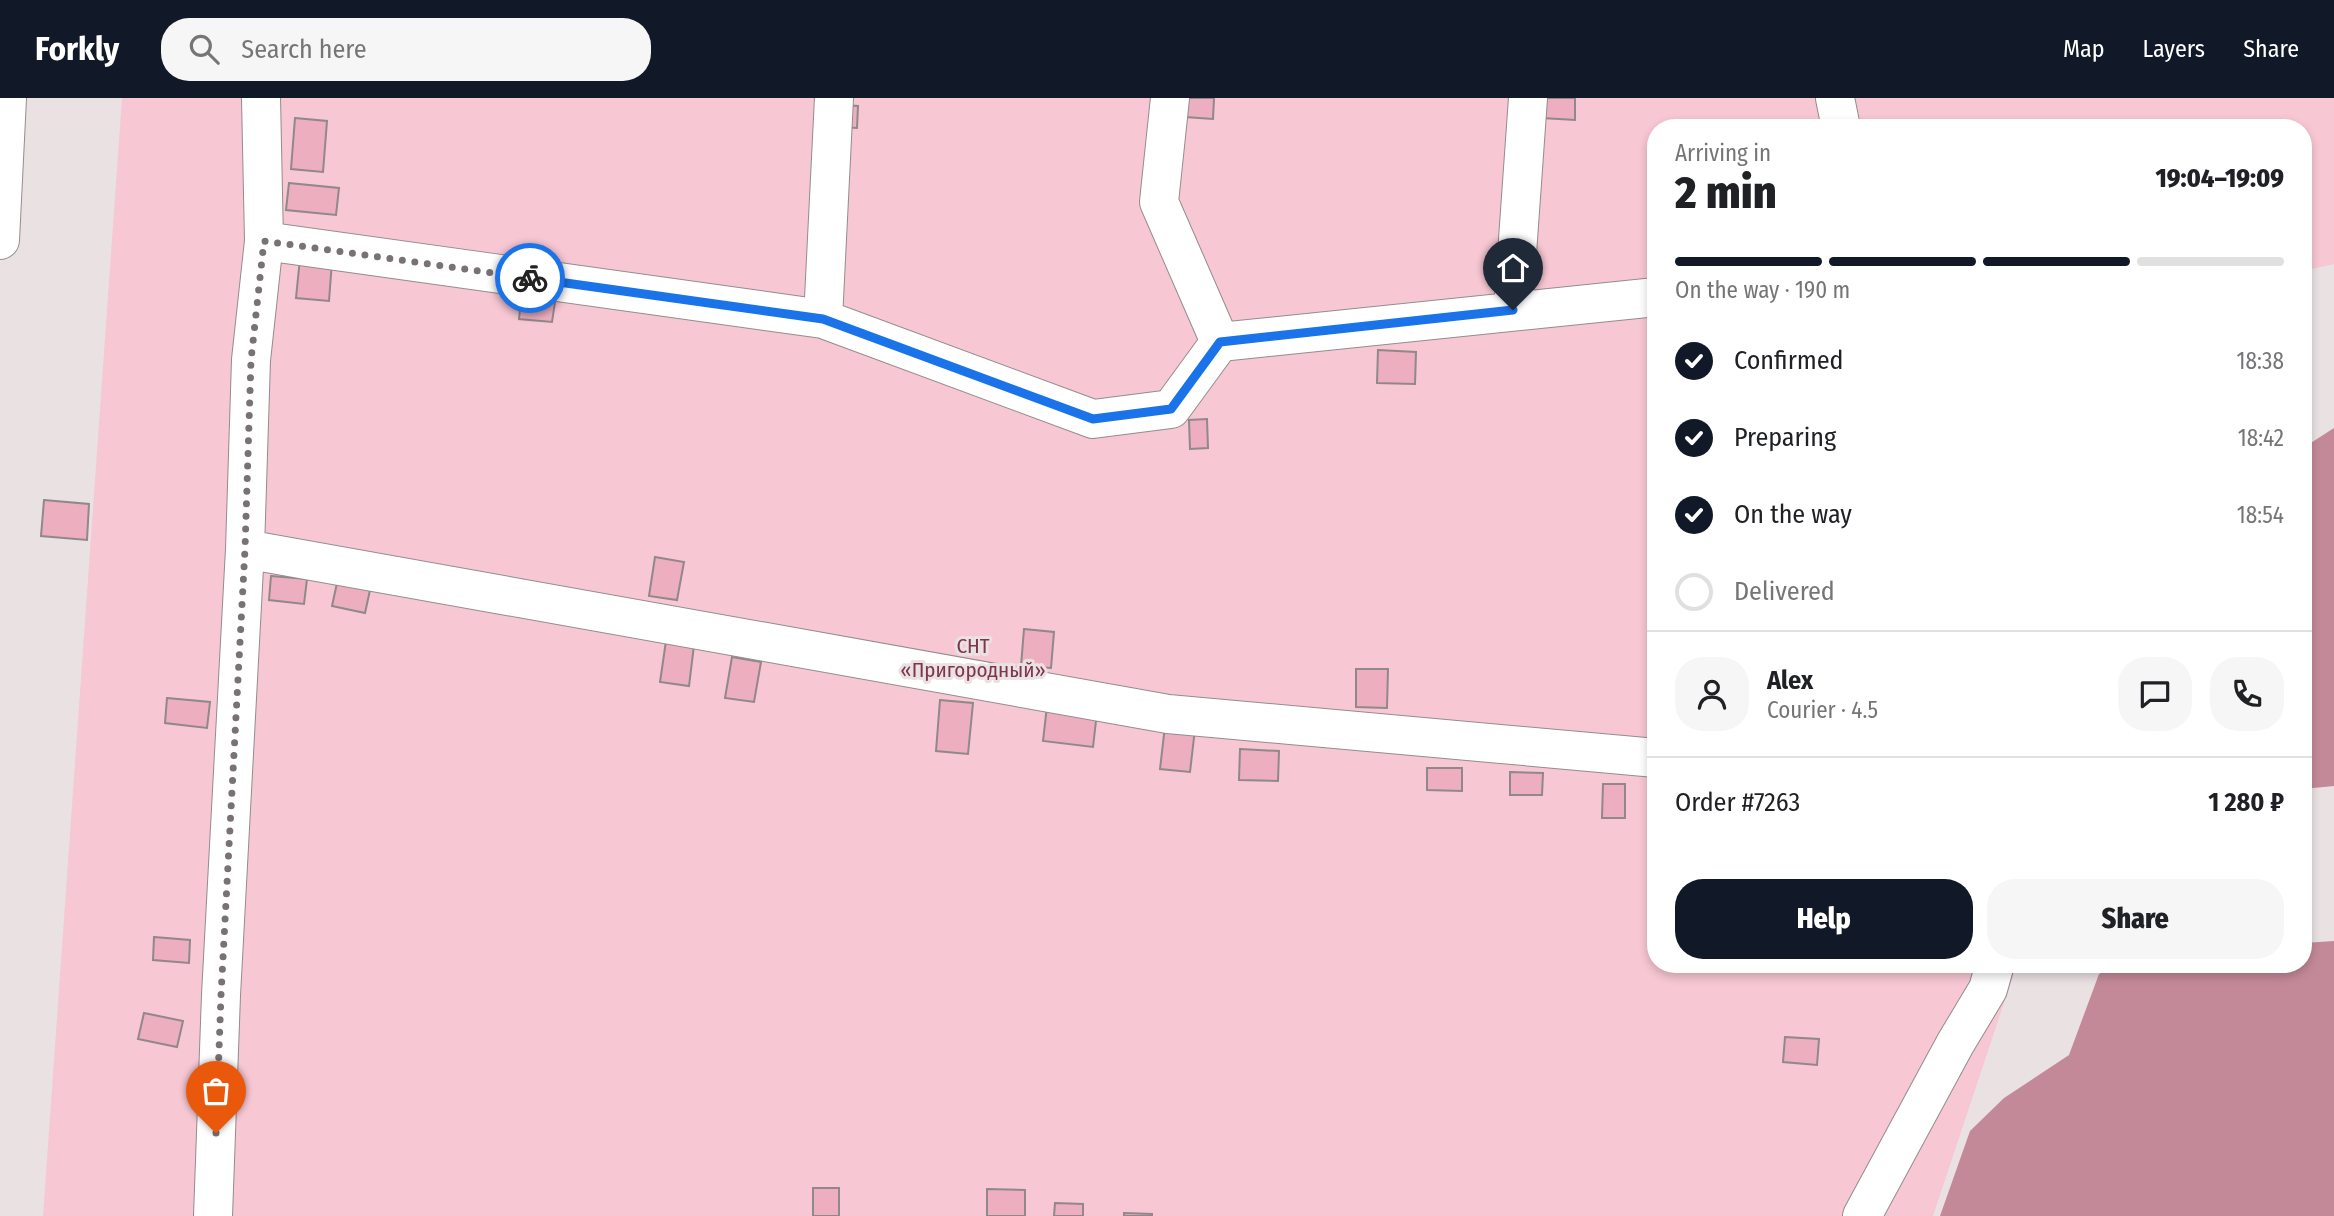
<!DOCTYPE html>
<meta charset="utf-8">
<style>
:root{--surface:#fff;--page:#f6f6f6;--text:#202124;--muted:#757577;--line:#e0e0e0;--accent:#111827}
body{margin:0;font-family:"Fira Sans Condensed",sans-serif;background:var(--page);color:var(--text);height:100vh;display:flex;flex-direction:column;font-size:26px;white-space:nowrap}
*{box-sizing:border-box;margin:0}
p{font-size:23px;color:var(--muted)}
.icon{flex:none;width:38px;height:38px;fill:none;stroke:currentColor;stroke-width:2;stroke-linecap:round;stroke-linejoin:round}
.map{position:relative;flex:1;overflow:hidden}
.side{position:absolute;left:1647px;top:21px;width:665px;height:854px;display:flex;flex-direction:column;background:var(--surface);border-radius:28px;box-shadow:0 4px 10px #0003}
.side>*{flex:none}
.pin{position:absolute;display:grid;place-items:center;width:60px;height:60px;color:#fff;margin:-72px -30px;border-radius:50% 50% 50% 0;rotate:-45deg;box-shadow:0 0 7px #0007}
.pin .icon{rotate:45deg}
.courier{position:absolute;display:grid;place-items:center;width:70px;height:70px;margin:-35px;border:5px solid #1a73e8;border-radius:50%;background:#fff;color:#222;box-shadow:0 2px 9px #0007}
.head em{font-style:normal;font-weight:800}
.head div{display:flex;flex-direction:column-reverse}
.head{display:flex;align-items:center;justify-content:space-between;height:119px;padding:0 28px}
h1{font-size:46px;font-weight:800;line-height:52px}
.bar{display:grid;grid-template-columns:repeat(4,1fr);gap:10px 7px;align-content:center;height:84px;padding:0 28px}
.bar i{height:9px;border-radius:5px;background:var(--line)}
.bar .on{background:var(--accent)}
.bar p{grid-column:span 4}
.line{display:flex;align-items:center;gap:18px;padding:0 28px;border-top:2px solid var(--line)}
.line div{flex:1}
.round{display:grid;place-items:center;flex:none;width:74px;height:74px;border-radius:28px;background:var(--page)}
ol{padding:0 28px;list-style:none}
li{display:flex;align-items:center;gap:21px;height:77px}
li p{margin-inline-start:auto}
li .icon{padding:7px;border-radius:50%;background:var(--accent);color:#fff;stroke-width:4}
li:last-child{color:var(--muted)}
li i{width:38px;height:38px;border:4px solid var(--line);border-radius:50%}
.button{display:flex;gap:14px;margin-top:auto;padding:14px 28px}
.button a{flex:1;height:80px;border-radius:28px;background:var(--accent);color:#fff;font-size:28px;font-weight:800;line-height:80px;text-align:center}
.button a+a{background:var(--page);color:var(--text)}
header{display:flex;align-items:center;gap:42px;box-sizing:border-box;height:98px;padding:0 35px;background:var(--accent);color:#fff}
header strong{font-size:33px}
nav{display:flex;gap:38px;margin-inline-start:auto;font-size:24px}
.search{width:490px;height:63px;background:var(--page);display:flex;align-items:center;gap:18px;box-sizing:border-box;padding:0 24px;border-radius:28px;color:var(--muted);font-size:26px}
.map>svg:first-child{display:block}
.green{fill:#f7c7d3}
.water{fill:#c48999}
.building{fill:#edafbf;stroke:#90888a;stroke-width:2}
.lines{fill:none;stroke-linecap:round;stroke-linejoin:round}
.minor-casing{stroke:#948c8e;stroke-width:40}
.minor{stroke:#fff;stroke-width:38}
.done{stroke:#787273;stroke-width:7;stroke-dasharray:0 12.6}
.route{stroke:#1a73e8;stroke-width:9}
.labels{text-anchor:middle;stroke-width:6;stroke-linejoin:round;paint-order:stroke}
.park-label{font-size:21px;fill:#7e354d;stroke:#eae1e3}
</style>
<header>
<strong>Forkly</strong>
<div class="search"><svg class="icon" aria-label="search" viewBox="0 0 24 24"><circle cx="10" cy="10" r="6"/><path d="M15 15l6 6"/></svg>Search here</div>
<nav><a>Map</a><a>Layers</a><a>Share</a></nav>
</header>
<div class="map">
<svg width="2334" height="1118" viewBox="0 0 2334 1118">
<rect width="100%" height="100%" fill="#eae1e3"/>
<path class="green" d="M122,0H2334V166L2303,173V30H1656V866H2017L1933,1118H43Z"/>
<path class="water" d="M2334,330V688L2303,691V350Z
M2334,843V1118H1940L1970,1033L2004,1000L2069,957L2099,876L2121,866H2303V845Z"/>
<path class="building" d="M1186,0H1214L1213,21L1185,19Z
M1543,0H1575V22L1542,20Z
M826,6L858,8L857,30L825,28Z
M295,20L327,23L323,74L291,71Z
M289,85L339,90L336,117L286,112Z
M300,160L332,163L329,203L296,200Z
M523,186L557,191L552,224L519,221Z
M1378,252L1416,254L1415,286L1377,285Z
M1207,321L1208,350L1190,351L1189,322Z
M44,402L89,406L87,442L41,438Z
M655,459L684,464L677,502L649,498Z
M271,478L307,481L304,506L269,502Z
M337,485L370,492L365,515L332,508Z
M1024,531L1054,534L1051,570L1021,568Z
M666,543L694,547L689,588L660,584Z
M732,559L761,564L754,604L725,600Z
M1356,571H1388L1387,610L1356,609Z
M167,600L210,604L207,630L165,625Z
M940,602L973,605L968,656L936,653Z
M1047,608L1097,614L1093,649L1043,643Z
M1165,628L1195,631L1190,674L1160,671Z
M1240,651L1279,653L1278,683L1239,682Z
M1427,670H1462V693L1427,692Z
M1510,674L1543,675L1542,697H1510Z
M1603,686H1625V720H1602Z
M154,839L190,842L189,865L153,862Z
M144,915L183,923L177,949L138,941Z
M1785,939L1819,941L1817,967L1783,964Z
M813,1090H839V1118H813Z
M987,1091L1025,1092V1118H987Z
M1055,1105L1083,1106V1118H1054Z
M1124,1115L1152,1116V1118H1124Z"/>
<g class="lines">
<g class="minor-casing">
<path id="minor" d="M1170,0L1159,104L1220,244
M1835,0L1841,30
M0,142L7,0
M264,143L823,221L1093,321L1171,311L1220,244L1656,199
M1513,212L1528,0
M823,221L834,0
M245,451L1168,616L1656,660
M213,1118L221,897L245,451L251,262L264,143L261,0
M1862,1118L1955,946L1988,891L1995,866"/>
</g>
<use href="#minor" class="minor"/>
</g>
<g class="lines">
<path class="done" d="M216,1035L221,897L245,451L251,262L264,143L530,180"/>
<path class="route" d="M530,180L823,221L1093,321L1171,311L1220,244L1513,212"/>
</g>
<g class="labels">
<g class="park-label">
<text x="973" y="555">СНТ<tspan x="973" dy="24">«Пригородный»</tspan></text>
</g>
</g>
</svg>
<div class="pin" style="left:216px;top:1035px;background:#ea580c"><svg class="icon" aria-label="bag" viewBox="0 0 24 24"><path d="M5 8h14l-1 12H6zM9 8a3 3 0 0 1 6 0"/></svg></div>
<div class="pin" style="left:1513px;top:212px;background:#1f2937"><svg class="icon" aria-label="home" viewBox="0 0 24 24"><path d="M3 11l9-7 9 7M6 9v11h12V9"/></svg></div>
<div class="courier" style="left:530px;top:180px"><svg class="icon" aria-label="bike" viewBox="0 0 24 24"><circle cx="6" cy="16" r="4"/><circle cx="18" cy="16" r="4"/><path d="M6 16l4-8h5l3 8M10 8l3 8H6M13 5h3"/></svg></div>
<section class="side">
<div class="head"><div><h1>2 min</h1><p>Arriving in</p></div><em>19:04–19:09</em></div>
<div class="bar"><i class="on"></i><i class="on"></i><i class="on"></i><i></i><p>On the way · 190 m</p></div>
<ol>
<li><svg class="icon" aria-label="check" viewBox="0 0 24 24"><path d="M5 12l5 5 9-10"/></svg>Confirmed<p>18:38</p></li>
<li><svg class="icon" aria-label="check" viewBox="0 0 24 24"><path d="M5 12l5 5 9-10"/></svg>Preparing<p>18:42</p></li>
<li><svg class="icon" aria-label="check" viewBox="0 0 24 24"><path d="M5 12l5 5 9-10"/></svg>On the way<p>18:54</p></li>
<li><i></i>Delivered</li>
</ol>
<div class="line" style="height:126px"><a class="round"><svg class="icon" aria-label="person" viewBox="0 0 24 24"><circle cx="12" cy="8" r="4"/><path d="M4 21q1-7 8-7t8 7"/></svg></a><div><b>Alex</b><p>Courier · 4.5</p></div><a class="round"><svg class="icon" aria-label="chat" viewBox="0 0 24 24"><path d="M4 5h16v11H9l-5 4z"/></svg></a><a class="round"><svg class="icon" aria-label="phone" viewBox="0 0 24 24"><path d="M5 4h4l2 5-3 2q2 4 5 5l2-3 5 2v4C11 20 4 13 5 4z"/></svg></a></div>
<div class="line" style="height:91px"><div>Order #7263</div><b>1 280 ₽</b></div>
<div class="button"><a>Help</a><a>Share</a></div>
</section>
</div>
